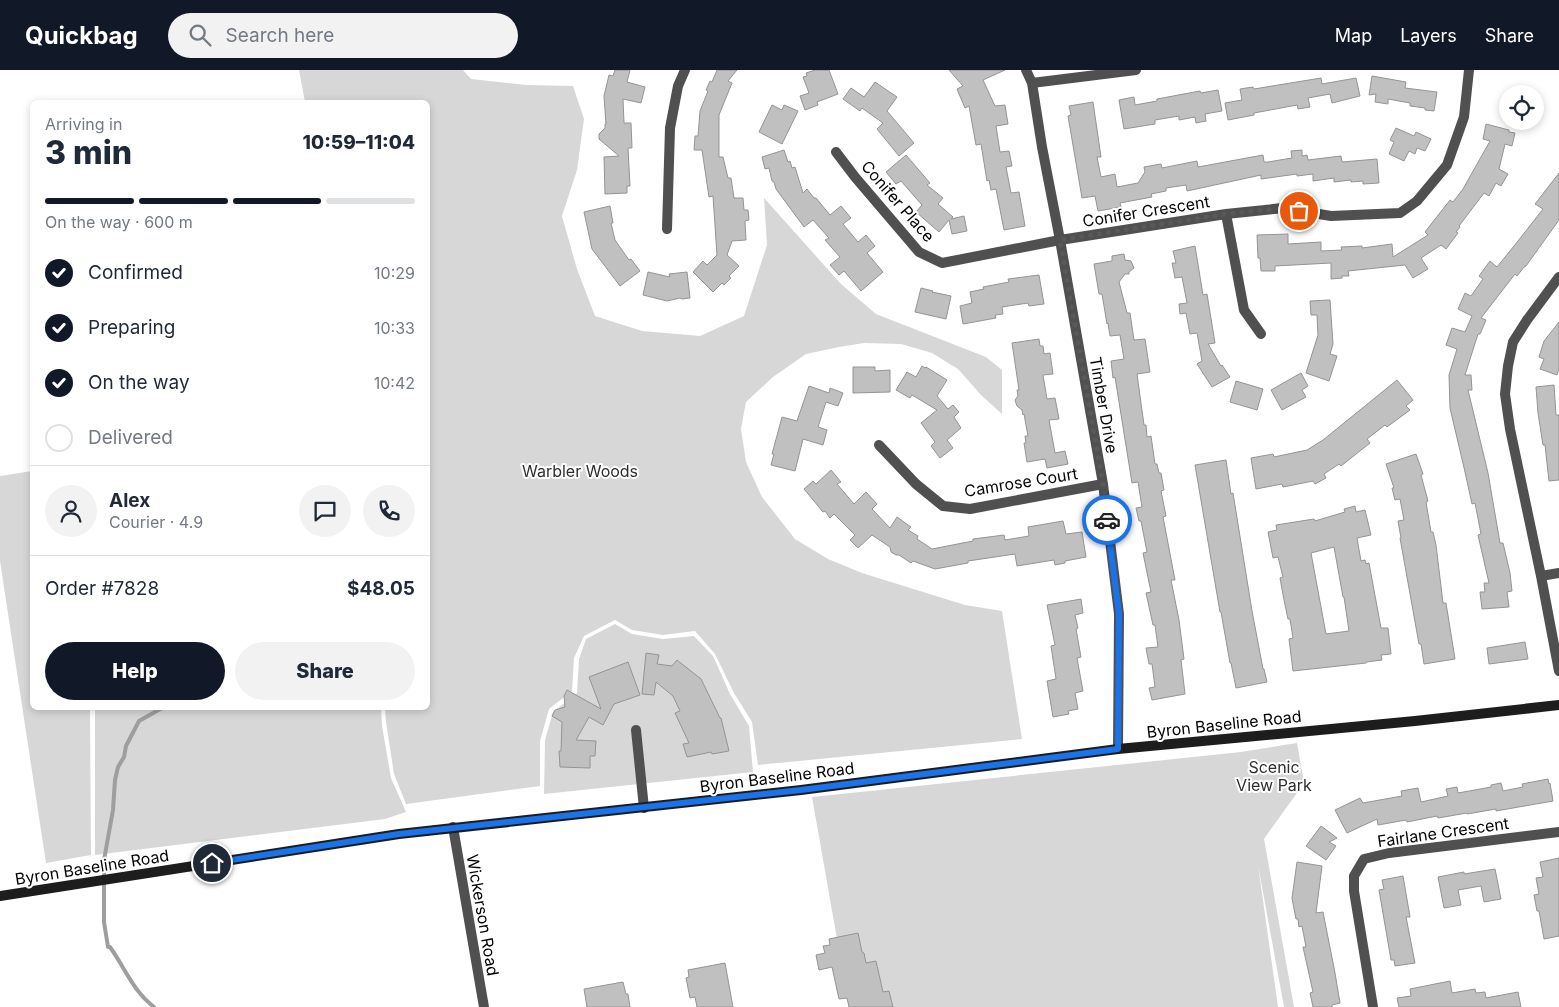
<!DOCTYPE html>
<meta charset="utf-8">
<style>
:root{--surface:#fff;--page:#f2f2f3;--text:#1f2937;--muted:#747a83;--line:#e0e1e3;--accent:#111827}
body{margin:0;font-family:Inter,sans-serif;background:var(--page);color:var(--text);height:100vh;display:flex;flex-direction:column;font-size:19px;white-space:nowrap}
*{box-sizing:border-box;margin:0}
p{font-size:16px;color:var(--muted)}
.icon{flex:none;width:28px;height:28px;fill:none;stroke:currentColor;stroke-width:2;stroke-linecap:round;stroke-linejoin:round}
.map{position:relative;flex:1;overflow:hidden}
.panel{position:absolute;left:30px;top:30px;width:400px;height:610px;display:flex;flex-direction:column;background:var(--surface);border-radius:8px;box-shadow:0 2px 8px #0003}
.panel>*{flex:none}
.tools{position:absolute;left:1499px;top:15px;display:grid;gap:10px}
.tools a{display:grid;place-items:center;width:45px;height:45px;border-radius:50%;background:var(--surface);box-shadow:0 2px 8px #0003;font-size:25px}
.pin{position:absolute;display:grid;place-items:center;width:42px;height:42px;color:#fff;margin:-21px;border:2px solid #fff;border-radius:50%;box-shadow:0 1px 5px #0007}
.courier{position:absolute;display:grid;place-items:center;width:50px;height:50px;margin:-25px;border:4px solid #1a73e8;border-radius:50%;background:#fff;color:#222;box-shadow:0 1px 6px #0007}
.head em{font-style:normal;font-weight:800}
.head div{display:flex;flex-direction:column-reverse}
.head{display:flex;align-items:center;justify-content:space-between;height:85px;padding:0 15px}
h1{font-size:32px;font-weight:800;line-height:38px}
.bar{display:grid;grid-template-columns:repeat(4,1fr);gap:8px 5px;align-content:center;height:60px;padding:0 15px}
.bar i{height:6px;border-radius:4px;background:var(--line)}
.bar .selected{background:var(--accent)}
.bar p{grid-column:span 4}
.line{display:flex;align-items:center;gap:12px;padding:0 15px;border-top:1px solid var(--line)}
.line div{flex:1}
.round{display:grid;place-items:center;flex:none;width:52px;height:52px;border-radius:26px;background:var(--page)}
ol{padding:0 15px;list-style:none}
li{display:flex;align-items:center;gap:15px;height:55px}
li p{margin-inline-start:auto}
li .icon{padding:5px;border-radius:50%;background:var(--accent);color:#fff;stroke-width:4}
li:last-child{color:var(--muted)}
li i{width:28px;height:28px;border:2px solid var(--line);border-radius:50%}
.primary-button{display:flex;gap:10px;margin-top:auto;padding:10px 15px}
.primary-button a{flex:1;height:58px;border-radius:30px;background:var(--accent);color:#fff;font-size:20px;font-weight:800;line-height:58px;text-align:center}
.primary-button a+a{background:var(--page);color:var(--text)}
header{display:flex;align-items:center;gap:30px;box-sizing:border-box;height:70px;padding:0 25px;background:var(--accent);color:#fff}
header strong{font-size:24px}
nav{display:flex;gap:28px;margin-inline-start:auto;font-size:18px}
.search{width:350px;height:45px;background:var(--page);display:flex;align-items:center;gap:12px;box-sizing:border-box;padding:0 18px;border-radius:28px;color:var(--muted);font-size:19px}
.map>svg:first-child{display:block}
.green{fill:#d7d7d7}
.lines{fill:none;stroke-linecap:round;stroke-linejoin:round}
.stream{stroke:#9e9e9e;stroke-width:4}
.building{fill:#c0c0c0;stroke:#949494;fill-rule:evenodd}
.street{stroke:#505050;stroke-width:10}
.secondary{stroke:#1d1d1d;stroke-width:10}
.done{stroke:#595959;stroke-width:5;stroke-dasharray:0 9}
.route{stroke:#1a73e8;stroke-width:6}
.labels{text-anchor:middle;stroke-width:4;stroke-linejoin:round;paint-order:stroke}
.street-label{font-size:16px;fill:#000;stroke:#fff}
.park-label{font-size:16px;fill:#2e2e2e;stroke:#fff}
</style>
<header>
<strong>Quickbag</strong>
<div class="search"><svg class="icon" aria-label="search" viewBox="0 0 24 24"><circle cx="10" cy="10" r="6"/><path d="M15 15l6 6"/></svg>Search here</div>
<nav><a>Map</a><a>Layers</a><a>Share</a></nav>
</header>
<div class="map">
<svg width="1559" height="937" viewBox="0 0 1559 937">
<rect width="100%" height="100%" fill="#fff"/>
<path class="green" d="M299,0H463L471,9L526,15L573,16L584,49L577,100L562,146L577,199L595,246L642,261L700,266L744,246L767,175L764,128L841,214L876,244L986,287L1002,300V344L981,325L958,299L932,283L901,274L864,273L839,277L806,284L773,307L746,332L741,359L746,392L762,427L795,469L828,489L862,503L965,535L1002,541L1022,669L758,695L752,652L734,623L715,584L695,561L663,565L632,560L615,550L584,566L574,588L572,621L549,639L540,671V716L406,734L394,704L386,652L385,638H428V32H305Z
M32,401V638H90L91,785L46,793L0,491V406Z
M615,554L632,564L663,569L694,566L713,586L730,624L749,656L753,702L544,724L545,670L553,642L577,623L579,589L586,569Z
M95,638H381L382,656L391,708L406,742L385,749L95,785Z
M1297,673L1304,713L1264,769L1294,937H1284L1258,795L1278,937H849L812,727L1241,682Z"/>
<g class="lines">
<path class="stream" d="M154,937C133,921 125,898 110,877H108L104,852V790L113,740L115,710L118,697L124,687L126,676L139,651L162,638"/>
</g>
<path class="building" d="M615,0H630L627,12L645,17L641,33L623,29L624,53H631L632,78H628L630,116H627V123L605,124L604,87L619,86L599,69V64L605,58V54H606L604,26L609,5L613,6Z
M717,0H737L728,11L732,13L719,45V87H723L728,108H731L734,128H743L744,140H748L749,150L745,151L746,170L732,171L727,185L739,196L729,206L731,208L724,215L722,213L713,222L693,202L703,191L707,195L717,185L713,126L709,127L702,80H694L695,66H698L700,41L708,21L706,20L710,11L712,12Z
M815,0H829L838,24L817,32L818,35L805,40L800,26L809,23L803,7L807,6L806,3Z
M949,0H1005L983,10L995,36L1005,35L1008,54L996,56L1000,82L1009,81L1012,96L1006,97L1011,123L1019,122L1025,156L1004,160L996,119L991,120L989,110L987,111L981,74L976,75L969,36L965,38L957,19L963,16Z
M1372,6L1406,12L1405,18L1437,22L1434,41L1425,40V38L1410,36V33L1388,29V34L1375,32L1376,24L1369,25Z
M1321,8L1322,14L1356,8L1360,26L1332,33L1330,24L1308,28L1310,37L1298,39L1297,35L1254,43V45L1228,50L1225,33L1242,30L1240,19L1253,17L1254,19Z
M875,12L897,27L887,41L914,73L899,86L877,59L883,53L862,38L860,41L843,29L851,18L864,27Z
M1218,20L1222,41L1205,44L1206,51L1196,53L1195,47L1179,50V46L1155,50V54L1124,59L1119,30L1134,27L1135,35L1157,31V29L1200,21L1201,23Z
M1093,32L1101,87H1097L1101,107L1115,104L1117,117L1138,113L1145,102L1144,97L1161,94L1162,98L1197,91L1198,97L1263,85L1264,92H1268L1292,88L1291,81L1302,80V86L1307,85L1308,90L1341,86L1342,92L1377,89L1379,113L1363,114V111L1351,112V110L1334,112V108L1313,111V104L1297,106V104L1261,109V105L1187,121L1186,115L1166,118V121L1151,124L1152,127L1120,133L1121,137L1098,141L1095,126L1082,128L1068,46L1071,45L1069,36Z
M772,35L782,40L784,35L798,41L782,74L759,62Z
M1486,54L1509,60V62L1515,63L1512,76L1505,74L1499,99L1508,104L1501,116L1496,113L1489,126L1484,123L1459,156L1460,157L1456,162L1458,163L1446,179L1441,175L1421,188L1428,199L1413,208L1405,195L1348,201L1349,206H1342V208L1331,209V193L1275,196V201H1261L1260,188H1258L1257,165L1288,164V174L1321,172V181L1342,180L1341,177L1362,176V178L1392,174L1393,187L1428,165L1425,162L1450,130L1453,132L1463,119L1490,71L1483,69Z
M1396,58L1414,66L1416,62L1431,69L1425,81L1417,78L1415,84L1409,81L1404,91L1389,84L1394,72L1390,70Z
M784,80L788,92L790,91L792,98L795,97L803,123L807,119L814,128H816L830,145L841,136L851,148L843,154L858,172L866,165L875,176L867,183L883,202L861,221L844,201L839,205L830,195L840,187L825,170L829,168L813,150L804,157L776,119L774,112L772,111L769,98L765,99L762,87Z
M906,85L930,113L927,115L943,128L938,134L953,147L951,149L964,146L967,161L952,164L949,150L939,162L916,142L922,135L901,111L896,114L886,102Z
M1559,103V150L1526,196L1524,197L1517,206L1515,204L1481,248L1486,250L1480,264H1478L1465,305H1471L1472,320H1468L1488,403L1500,473H1503L1510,503L1512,521L1507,522L1509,537L1482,539L1480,522H1485L1484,513H1489L1478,465L1481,464L1475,433L1472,434L1465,402L1450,338L1449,305L1457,279L1446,275L1452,258L1465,262L1472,246L1458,239L1465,223L1471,226L1483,209L1479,206L1490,191L1497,197L1518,171L1543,139L1535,134Z
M610,136L613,153H611L615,170L629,190L631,189L640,201L620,216L592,179L584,142Z
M1195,176L1203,225L1207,224L1215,273L1208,274L1221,296L1222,295L1230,307L1212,317L1197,294L1202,291L1197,263L1190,264L1186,243L1180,244L1179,234L1187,233L1182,207L1175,208L1172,193H1176L1173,181Z
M1124,184L1125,190L1131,191L1134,198L1129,202V204H1125L1119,212L1127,243H1130L1134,270L1145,269L1150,302L1137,304L1144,355H1146L1147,367L1151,366L1155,394H1157L1159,403H1161L1164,420L1161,421L1166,446L1163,447L1175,510H1171L1179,550L1184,589L1181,590L1185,624L1152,630L1149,618L1155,617L1152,594H1149L1146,578L1158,577L1155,555H1153L1146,523L1151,522L1143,483L1147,482L1141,451H1139L1136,438L1142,437L1138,412L1132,413L1115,307L1113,308L1111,291L1124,289L1120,265L1110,266L1108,253L1107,254L1102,224H1099L1094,194L1112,191V186Z
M648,202L670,207L669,204L687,202L690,228L682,229L680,228L667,231L643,225Z
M1039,205L1044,234L1029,236L1028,233L1002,237L1003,244L995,245L996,248L963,254L960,236L972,233L970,222L984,219L983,217L1009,212L1008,209Z
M921,218L933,221L932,222L951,226L946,249L915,242Z
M1330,230L1333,274L1330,284L1337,286L1329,311L1306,303L1318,265L1317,245H1311L1310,231Z
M1559,252V299L1557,305L1540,299L1544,289L1539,287L1544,271Z
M1039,269L1040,276H1043L1044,284L1050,283L1053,304L1043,305L1047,329L1055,328L1059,349L1049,350L1055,383L1065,381L1068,394L1047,398L1045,389L1027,392L1024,373H1026L1025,366H1028L1024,344L1023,345L1022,340L1017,336L1015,330L1018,326L1017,320H1019L1012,273Z
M922,296L925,298L926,297L947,310L937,326L948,339L953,335L959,342L954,347L961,358L947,370L953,378L940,388L931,376L935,372L921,353L937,340L912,325L910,328L896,320L907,302L916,307Z
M853,297H875V301L890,300V322L853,323Z
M1301,303L1308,316L1302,320L1306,327L1282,340L1271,320Z
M1397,310L1413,330L1406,336L1410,340L1387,357L1385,355L1367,369L1370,373L1341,396L1339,394L1324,404L1326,408L1315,414L1313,411L1283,417L1282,414L1256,419L1251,388L1273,384L1274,387L1307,380L1323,370Z
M1236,311L1263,319L1257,340L1230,332Z
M1554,315L1556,345H1559V410L1549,411L1545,375H1543L1538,343L1536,317Z
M809,316L829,323L830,318L843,323L838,336L826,332L818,357L827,360L823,375L803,369L795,401L771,395L774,384H772L782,347L797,351Z
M1416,384L1423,404L1421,405L1428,431L1426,432L1431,462H1433L1436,475L1443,533H1446L1455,589L1424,594L1421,574H1419L1400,468H1401L1398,451L1404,450L1400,429L1395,430L1392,418H1394L1386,394Z
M1226,390L1231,424L1233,423L1252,541L1263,599H1264L1267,612L1236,618L1231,593H1230L1221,542H1220L1195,395Z
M831,400L841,412L837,414L854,434L866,422L877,434L872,439L890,458L897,447L911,457L908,460L918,466L917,469L932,479L973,471V469L1004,465L1005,470L1029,466L1028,457L1063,451L1066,464L1082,462L1086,487L1065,491V493L1055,495L1054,490L1017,496L1015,484L968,491V493L935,499L913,491L911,493L899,485H896L891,482L890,477L872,465L858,478L850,470L855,465L834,444L830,448L825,441L823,442L804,419L813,411L816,414Z
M1355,436L1356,442L1365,440L1371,465L1357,468L1361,491L1365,490L1366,494L1369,493L1381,558H1388L1391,584L1381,585L1382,590L1366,592V593L1293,601L1289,569L1293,568L1290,549H1288L1284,530L1280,508L1283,507L1278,487L1273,488L1268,462L1277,460L1276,455L1314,449L1315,451L1345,442L1344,439ZM1334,477L1343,527H1344L1349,561L1326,564L1311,483Z
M1081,529L1083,543L1075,545L1078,558L1076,559L1081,587L1077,588L1083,621L1075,623L1078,639L1068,641L1069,644L1053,647L1047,611L1056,609L1051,576L1055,575L1047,535Z
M1525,572L1528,589L1489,594L1487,578Z
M646,583L659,585L657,594L672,596L677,590L701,609L720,648H721L729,681L712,684L711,682L687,687L683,674L689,673L675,643L680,641L673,626L656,612L654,625L642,624Z
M628,592L640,625L614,634L603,655L589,647L576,670L596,671L595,686H590V698L560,697L559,681H561L562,652L552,646L555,640L565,637L564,626L567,620L601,639L589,607Z
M1548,709L1549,714L1550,713L1553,731L1496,741V739L1467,744V743L1438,748L1437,746L1407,752L1406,750L1378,755L1377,749L1347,763L1335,740L1360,728L1363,733L1402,726L1401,721L1418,718L1421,732L1448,726L1446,719L1457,717L1458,723L1491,717V715L1501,713L1503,721L1523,717L1522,714Z
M1321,756L1337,768L1329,772L1336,776L1326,790L1306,776Z
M1559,788V866L1544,869L1539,841H1537L1534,825L1539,824L1536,808L1543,807L1540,792Z
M1297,792L1322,796L1316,843L1323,842L1335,903L1340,933L1332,935V937H1313L1310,923L1313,922L1303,877H1306L1302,856L1299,857L1298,849H1296L1292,828Z
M1495,799L1501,829L1484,832L1481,816L1458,820L1461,835L1444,838L1438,807L1464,802V804Z
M1403,806L1410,847H1406L1415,893L1395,896L1394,890H1391L1379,820L1384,819L1382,810Z
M858,863L862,882L864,883L866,893L876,891L883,922L889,921L893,937H849L847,928L839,929L832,897L819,900L816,885L825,883L823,876L830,875L829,869Z
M725,893L733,937H697L695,927L690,928L686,908L689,907L688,900Z
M1450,911L1452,923L1475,919L1476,923L1485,922L1486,928L1518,922L1521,937H1399L1397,928L1411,926L1410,919Z
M623,912L626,924H628L630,937H587L584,919Z"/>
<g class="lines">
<path class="street" d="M1026,0L1032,13L1042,77L1060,170L1103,414L1119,544L1118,679
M1032,13L1136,0
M836,82L855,107L919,182L942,193L1060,170L1226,144L1283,138L1331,146L1400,143L1417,131L1447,95L1464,47L1469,0
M1226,144L1244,240L1261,264
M667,159L670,58L678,16L685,0
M1559,207L1527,250L1513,272L1508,296L1505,324L1510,359L1541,506L1559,601
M879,375L916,414L943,436L970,439L1103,414
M1541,506L1559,503
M636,660L644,738
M453,757L484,937
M1373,937L1354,821V806L1364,789L1389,783L1559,762"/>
<path class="secondary" d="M0,826L399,764L801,720L1118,679L1415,651L1559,635"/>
</g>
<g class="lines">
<path class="done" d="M1107,450L1103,414L1060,170L1226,144L1283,138L1299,141"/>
<path class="route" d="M212,793L399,764L801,720L1118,679L1119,544L1107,450"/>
</g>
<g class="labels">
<g class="street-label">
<text transform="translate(898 131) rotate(49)" y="6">Conifer Place</text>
<text transform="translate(1146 141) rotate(-9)" y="6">Conifer Crescent</text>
<text transform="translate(1104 335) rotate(80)" y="6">Timber Drive</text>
<text transform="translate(1021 412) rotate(-9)" y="6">Camrose Court</text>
<text transform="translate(1224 654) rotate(-6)" y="6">Byron Baseline Road</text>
<text transform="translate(777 707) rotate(-7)" y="6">Byron Baseline Road</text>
<text transform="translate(1443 762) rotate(-8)" y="6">Fairlane Crescent</text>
<text transform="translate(92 797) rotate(-9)" y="6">Byron Baseline Road</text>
<text transform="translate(483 845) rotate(80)" y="6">Wickerson Road</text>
</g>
<g class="park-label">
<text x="580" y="407">Warbler Woods</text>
<text x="1274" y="703">Scenic<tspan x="1274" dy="18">View Park</tspan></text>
</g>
</g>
</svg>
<div class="tools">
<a><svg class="icon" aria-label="locate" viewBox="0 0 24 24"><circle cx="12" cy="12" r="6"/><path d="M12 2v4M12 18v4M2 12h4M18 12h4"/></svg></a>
</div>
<div class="pin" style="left:1299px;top:141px;background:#ea580c"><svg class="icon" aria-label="bag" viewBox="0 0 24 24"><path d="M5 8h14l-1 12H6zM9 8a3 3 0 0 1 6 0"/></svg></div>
<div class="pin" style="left:212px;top:793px;background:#1f2937"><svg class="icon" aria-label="home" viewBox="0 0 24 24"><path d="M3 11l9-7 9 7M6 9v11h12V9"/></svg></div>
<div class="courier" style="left:1107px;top:450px"><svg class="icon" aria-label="car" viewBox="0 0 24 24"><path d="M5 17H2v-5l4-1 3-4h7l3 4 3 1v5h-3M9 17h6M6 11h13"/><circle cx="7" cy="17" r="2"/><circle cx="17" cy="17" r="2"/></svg></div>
<section class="panel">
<div class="head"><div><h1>3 min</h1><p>Arriving in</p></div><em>10:59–11:04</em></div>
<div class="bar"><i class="selected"></i><i class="selected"></i><i class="selected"></i><i></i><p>On the way · 600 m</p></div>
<ol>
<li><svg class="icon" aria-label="check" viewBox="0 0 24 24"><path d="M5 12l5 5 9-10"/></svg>Confirmed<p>10:29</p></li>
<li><svg class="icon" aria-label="check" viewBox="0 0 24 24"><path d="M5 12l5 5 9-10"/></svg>Preparing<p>10:33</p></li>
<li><svg class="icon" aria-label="check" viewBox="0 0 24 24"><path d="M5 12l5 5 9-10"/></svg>On the way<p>10:42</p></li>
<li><i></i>Delivered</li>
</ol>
<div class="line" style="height:90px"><a class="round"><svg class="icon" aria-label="person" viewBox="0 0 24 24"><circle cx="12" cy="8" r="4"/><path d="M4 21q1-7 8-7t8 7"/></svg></a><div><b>Alex</b><p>Courier · 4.9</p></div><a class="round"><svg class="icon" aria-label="chat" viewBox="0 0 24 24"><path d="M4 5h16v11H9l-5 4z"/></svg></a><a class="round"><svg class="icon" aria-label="phone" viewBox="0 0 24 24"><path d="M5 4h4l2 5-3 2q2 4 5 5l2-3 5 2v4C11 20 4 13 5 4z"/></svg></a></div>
<div class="line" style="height:65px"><div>Order #7828</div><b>$48.05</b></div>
<div class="primary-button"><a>Help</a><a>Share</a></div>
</section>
</div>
